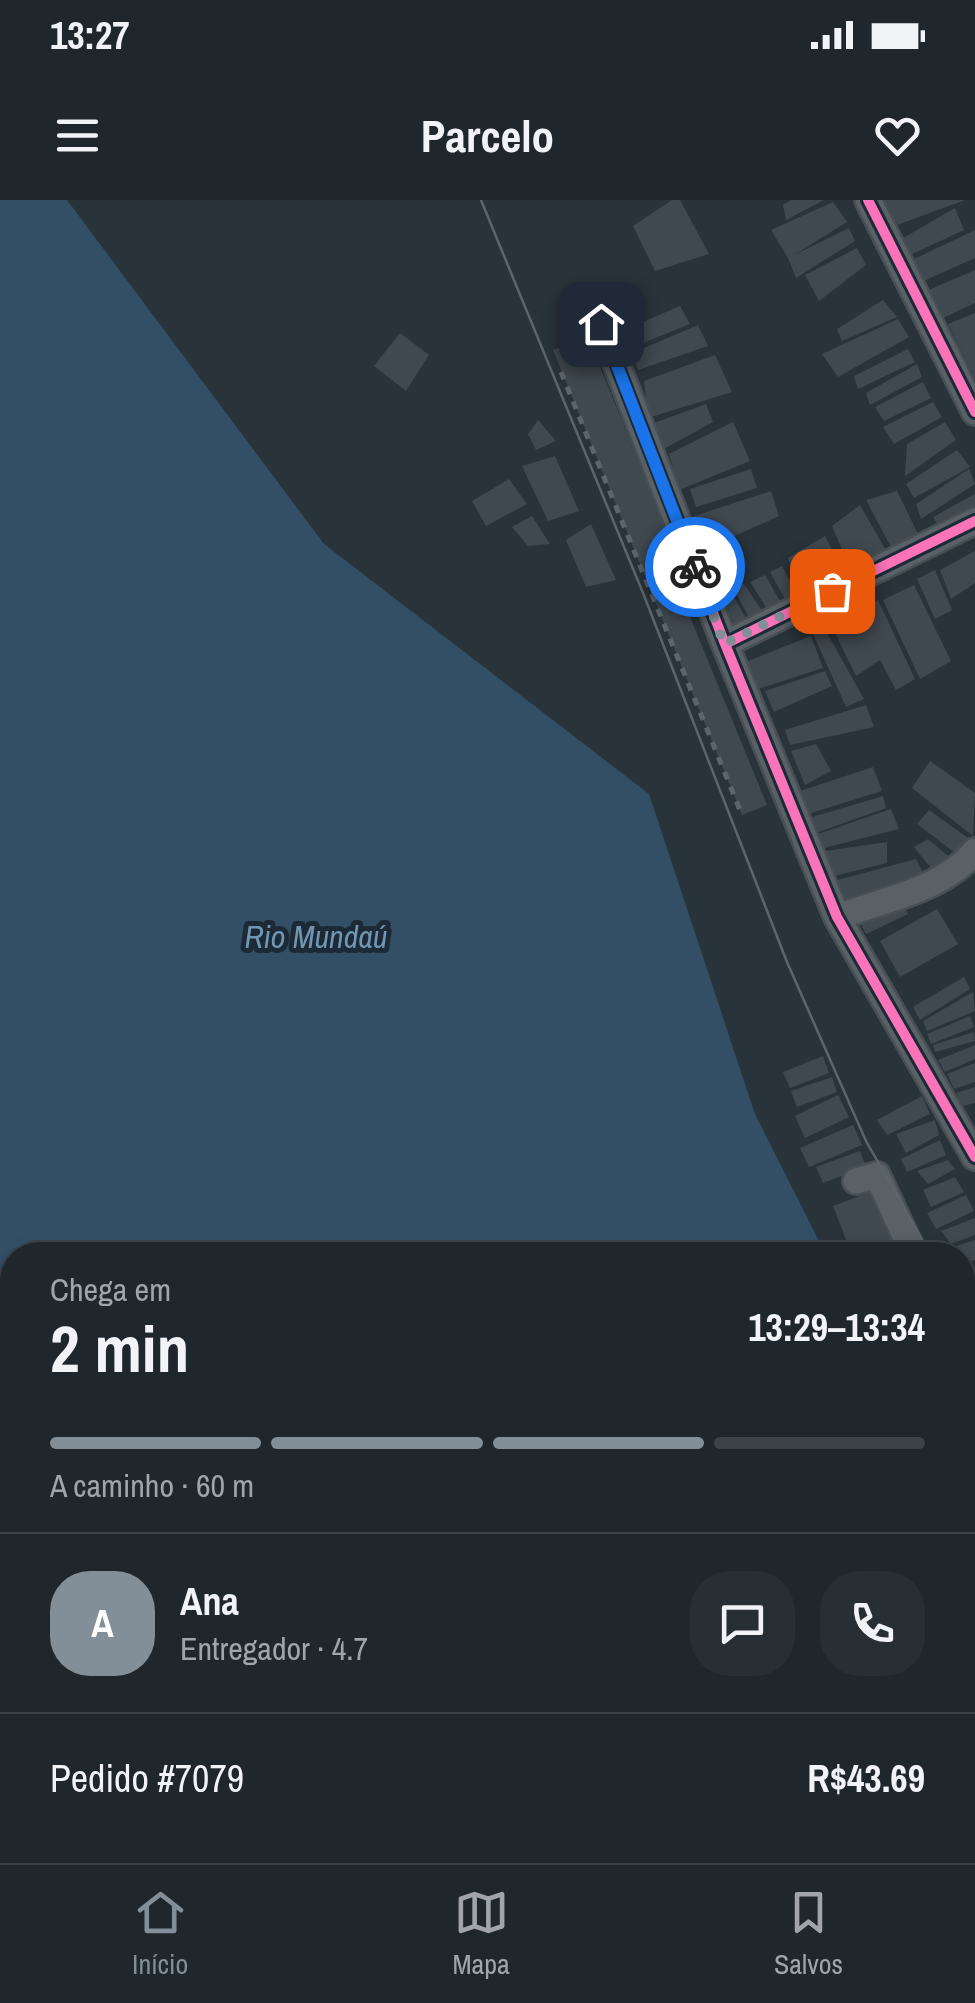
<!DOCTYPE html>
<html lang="pt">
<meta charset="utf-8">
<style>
:root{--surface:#1f262c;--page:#272e34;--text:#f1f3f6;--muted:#a1a5a9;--line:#3c4348;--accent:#838f98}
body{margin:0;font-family:"Archivo Narrow",sans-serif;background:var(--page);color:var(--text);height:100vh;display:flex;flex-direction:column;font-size:38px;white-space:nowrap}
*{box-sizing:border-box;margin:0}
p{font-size:32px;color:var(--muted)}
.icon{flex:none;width:55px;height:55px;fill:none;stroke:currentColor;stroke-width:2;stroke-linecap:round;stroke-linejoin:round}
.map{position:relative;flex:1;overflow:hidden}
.drawer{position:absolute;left:0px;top:1042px;width:975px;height:622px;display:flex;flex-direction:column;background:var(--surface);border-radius:40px 40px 0 0;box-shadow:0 5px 15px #0003,0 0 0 2px var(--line)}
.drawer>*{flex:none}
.pin{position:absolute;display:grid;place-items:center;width:85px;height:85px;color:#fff;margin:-42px;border-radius:20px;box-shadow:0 5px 15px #0006}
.courier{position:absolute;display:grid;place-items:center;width:100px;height:100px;margin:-50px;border:8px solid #1a73e8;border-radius:50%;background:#fff;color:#222;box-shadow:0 2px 12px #0007}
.summary em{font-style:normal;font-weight:700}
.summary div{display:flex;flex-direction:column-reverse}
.summary{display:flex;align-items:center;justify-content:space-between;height:170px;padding:0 50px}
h1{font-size:65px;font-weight:700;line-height:75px}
.bar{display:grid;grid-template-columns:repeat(4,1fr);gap:15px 10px;align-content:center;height:120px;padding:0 50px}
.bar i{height:12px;border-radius:8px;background:var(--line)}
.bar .selected{background:var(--accent)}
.bar p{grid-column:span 4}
.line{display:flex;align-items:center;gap:25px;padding:0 50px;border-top:2px solid var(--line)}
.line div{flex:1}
.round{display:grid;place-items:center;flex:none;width:105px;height:105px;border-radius:40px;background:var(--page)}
.status{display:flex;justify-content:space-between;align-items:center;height:70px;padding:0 50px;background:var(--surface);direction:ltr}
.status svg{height:28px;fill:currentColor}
header{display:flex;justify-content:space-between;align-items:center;height:130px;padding:0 50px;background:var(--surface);font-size:45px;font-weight:700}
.dock{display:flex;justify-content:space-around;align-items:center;height:140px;border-top:2px solid var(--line);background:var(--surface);font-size:28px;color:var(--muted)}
.dock a{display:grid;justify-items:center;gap:5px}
.dock .selected{color:var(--accent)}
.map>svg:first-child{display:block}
.water{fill:#334f66}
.building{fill:#404950}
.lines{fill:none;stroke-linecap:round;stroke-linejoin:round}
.street-casing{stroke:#474f54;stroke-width:30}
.path{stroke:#5c656a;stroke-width:5;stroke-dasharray:8 8;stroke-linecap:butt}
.street{stroke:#596167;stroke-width:25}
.tram{stroke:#5d656b;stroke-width:2.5}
.cycleway-casing{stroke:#1b2a36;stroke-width:16}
.cycleway{stroke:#fb73b8;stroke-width:10}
.done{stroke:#838f98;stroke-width:10;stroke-dasharray:0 18}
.route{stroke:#1a73e8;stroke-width:12}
.labels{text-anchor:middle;stroke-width:10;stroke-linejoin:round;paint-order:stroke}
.water-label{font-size:32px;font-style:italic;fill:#7096b2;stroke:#1b2a36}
</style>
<div class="status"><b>13:27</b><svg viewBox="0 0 49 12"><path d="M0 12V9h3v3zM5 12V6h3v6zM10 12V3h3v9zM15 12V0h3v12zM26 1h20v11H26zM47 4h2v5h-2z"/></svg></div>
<header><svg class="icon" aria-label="menu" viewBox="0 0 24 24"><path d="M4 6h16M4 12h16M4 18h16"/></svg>Parcelo<svg class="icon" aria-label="heart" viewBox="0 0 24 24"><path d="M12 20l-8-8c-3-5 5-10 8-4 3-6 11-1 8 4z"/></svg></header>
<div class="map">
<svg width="975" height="1663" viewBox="0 0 975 1663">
<rect width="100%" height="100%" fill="#29333a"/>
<path class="water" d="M0,0H67L324,344L649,594L755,914L826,1055H12V1261L0,1221Z
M909,1652L912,1663H139L136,1653Z"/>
<path class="building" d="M672,0H680L709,54L655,71L633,26Z
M791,0H824L786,20L783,5Z
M879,0H965L892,27Z
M833,2L847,22L794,55L849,28L855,41L796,78L788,58L771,30Z
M955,8L964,30L906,57L898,41Z
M975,30V58L917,84L910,61Z
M857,48L866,65L819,101L805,75Z
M975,70V103L943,118L926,91Z
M883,100L897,117L842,141L837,129Z
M680,106L690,124L626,150L619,132Z
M975,113V179L948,124Z
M898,119L909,137L838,177L822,154Z
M698,125L708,146L638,170L630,154Z
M400,133L429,155L406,191L374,166Z
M588,137L685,376L675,380L767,605L742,615L553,150Z
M908,149L915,162L858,189L854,176Z
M715,155L732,192L648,218L644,181Z
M917,164L922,177L870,205L866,193Z
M923,182L931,198L884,221L875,207Z
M933,202L942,217L894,244L883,227Z
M706,204L713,222L664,249L654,223Z
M538,220L556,241L536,250L528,234Z
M733,222L750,261L679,290L669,254Z
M945,222L956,240L905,276L907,244Z
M957,250L970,267L914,298L906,284Z
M555,256L579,311L548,321L522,266Z
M751,269L757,288L696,307L690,289Z
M969,269L975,284L921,319L916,304Z
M509,279L527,304L486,326L472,301Z
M771,291L779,316L701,351L691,317Z
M897,291L918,334L893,351L866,300Z
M975,294V314L941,330L933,317Z
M860,305L887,352L853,375L832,326Z
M532,316L550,344L528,346L512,327Z
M591,324L616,380L586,387L566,340Z
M825,336L845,375L803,397L788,358Z
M975,351V383L951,399L940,370Z
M782,366L798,397L790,408L770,372Z
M935,370L952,410L935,419L917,379Z
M765,375L784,408L771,415L750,382Z
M744,384L765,415L752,423L732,386Z
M914,385L951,461L920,479L883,400Z
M729,389L750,425L737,431L721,394Z
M878,400L915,479L896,490L880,460L856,476L832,427Z
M826,431L864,499L846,507L813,434Z
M811,436L823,468L758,489L746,462Z
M825,471L832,486L774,512L765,491Z
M866,505L874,527L790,545L785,530Z
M816,544L831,571L805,585L791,551Z
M930,561L975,593L973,636L912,588Z
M873,567L882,591L808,614L800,591Z
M883,596L886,608L813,634L809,618Z
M891,609L899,629L820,649L818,634Z
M929,610L968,638L959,656L917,624Z
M928,639L953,660L934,672L914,647Z
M887,642V663L834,676L825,651Z
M916,659L925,676L843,708L834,681Z
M900,698L908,714L866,734L858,718Z
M937,709L958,744L900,777L880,741Z
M964,777L970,789L920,820L913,807Z
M973,792L975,811L927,831L923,821Z
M970,816L974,827L931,844L927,834Z
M974,832L975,841L935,852L933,845Z
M975,845V859L945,872L938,860Z
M823,856L829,873L790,888L783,872Z
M975,863V882L954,889L947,874Z
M832,877L837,892L797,907L791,891Z
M975,887V903L962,906L956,893Z
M838,895L849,917L805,938L795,916Z
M922,896L930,914L887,935L877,920Z
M935,920L939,935L906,953L896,934Z
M853,925L862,945L809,967L800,948Z
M940,940L946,955L907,972L901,959Z
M860,951L866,967L823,983L816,967Z
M948,960L955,969L928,984L917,971Z
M955,977L964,992L931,1007L923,990Z
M873,991L898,1055H852L833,1006Z
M966,995L974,1011L936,1029L927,1013Z
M975,1018V1035L951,1044L941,1031Z
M975,1040V1060L962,1064V1055H954L950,1048Z
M962,1232L975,1254V1274L962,1281Z
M975,1284V1307L964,1312L962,1290Z"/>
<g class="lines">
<g class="street-casing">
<path id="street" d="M868,0L975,212
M601,124L725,444L837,717L975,957
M725,444L975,321
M837,717C883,700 943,690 975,651
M856,981L877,975L914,1055
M962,1169L975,1197
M975,1485C960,1508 968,1531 975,1555"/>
</g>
<path class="path" d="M561,172L742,615
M651,392L677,383"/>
<use href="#street" class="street"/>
<path class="tram" d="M481,0L643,393L787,762L866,941L931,1055
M962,1109L975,1130"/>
<g class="cycleway-casing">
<path id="cycleway" d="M868,0L975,212
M601,124L725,444L837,717L975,957
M725,444L975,321"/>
</g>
<use href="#cycleway" class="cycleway"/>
</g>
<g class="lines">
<path class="done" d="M695,367L724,444L832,391"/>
<path class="route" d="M601,124L695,367"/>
</g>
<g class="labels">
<g class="water-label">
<text x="316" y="748">Rio Mundaú</text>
</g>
</g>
</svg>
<div class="pin" style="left:832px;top:391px;background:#ea580c"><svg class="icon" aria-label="bag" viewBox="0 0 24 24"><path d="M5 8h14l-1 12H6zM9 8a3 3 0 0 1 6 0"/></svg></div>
<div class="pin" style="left:601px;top:124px;background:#1f2937"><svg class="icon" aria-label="home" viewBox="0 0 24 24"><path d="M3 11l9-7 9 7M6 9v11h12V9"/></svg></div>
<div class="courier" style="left:695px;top:367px"><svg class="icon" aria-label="bike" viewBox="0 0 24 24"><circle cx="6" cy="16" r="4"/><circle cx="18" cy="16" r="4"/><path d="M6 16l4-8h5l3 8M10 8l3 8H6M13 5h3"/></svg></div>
<section class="drawer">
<div class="summary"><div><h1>2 min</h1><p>Chega em</p></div><em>13:29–13:34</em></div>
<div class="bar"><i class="selected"></i><i class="selected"></i><i class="selected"></i><i></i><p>A caminho · 60 m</p></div>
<div class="line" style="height:180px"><b class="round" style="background:var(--accent);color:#fff">A</b><div><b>Ana</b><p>Entregador · 4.7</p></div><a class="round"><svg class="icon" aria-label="chat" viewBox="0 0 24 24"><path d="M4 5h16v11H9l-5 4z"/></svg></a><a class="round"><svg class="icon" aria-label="phone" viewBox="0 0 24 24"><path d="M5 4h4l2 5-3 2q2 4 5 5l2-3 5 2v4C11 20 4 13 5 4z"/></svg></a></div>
<div class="line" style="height:130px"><div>Pedido #7079</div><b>R$43.69</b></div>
</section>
</div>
<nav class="dock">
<a class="selected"><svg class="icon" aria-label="home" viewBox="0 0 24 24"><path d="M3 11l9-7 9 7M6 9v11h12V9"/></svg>Início</a>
<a><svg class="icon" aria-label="map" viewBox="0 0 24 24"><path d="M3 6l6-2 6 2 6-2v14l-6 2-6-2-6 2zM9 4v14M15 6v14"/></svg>Mapa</a>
<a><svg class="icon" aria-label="saved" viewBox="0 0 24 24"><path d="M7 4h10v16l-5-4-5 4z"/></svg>Salvos</a>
</nav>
